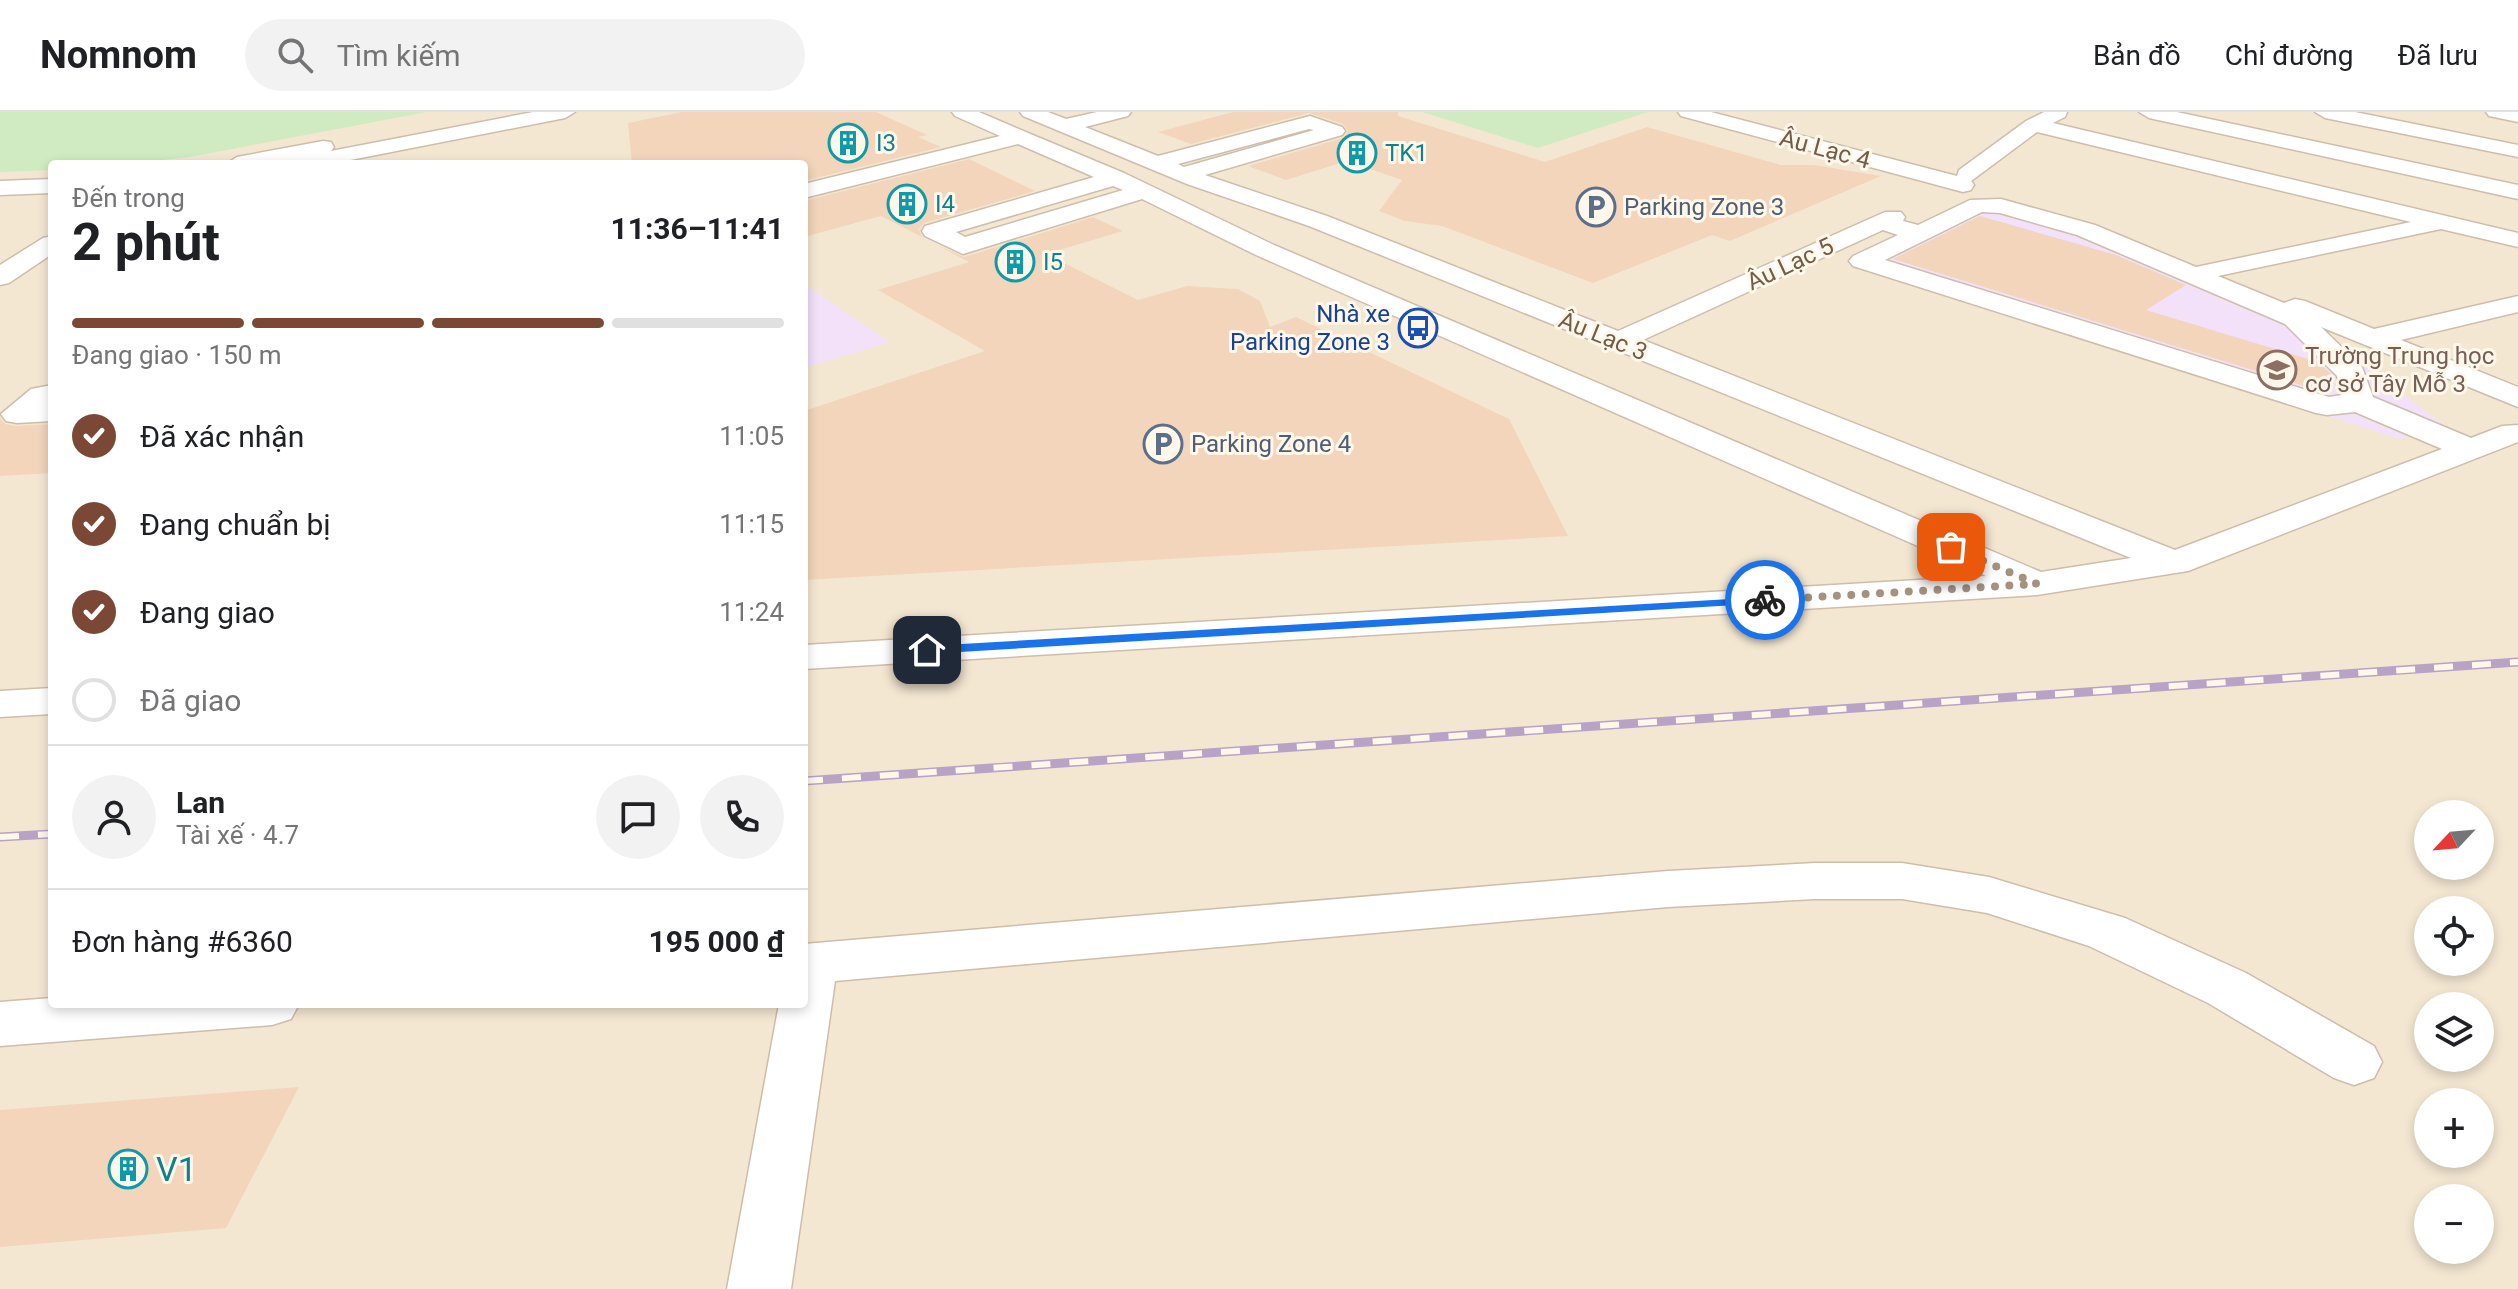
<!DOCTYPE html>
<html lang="vi">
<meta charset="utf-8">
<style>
:root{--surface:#fff;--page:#f2f2f2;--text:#202124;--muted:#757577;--line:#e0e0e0;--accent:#7a4834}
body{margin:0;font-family:Roboto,sans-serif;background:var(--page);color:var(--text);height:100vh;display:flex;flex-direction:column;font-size:30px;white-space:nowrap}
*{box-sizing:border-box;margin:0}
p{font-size:26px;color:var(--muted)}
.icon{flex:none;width:44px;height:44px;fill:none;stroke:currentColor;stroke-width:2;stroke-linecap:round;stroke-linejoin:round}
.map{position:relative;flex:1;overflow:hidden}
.panel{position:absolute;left:48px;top:48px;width:760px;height:848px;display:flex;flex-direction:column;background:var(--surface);border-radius:8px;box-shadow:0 4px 12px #0003}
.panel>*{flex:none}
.needle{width:52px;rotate:244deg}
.buttons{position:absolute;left:2414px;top:688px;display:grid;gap:16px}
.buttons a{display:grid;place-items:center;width:80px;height:80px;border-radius:50%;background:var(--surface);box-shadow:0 4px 12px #0003;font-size:40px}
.pin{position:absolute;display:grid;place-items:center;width:68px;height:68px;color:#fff;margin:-34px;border-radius:16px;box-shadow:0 4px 12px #0006}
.courier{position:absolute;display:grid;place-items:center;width:80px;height:80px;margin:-40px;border:6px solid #1a73e8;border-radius:50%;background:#fff;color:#222;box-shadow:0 2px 10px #0007}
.overview em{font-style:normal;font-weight:700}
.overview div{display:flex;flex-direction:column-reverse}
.overview{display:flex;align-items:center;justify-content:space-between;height:136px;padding:0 24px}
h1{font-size:52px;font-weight:700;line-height:60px}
.bar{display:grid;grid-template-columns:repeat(4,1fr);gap:12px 8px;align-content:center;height:96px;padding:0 24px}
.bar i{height:10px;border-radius:6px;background:var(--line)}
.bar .active{background:var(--accent)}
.bar p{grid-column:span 4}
.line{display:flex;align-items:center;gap:20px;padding:0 24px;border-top:2px solid var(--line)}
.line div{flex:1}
.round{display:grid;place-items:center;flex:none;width:84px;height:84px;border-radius:42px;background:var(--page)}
ol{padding:0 24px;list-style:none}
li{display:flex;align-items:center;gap:24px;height:88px}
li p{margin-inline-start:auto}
li .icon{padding:8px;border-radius:50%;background:var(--accent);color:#fff;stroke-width:4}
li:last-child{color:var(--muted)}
li i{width:44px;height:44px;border:4px solid var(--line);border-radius:50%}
header{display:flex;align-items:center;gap:48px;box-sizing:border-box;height:112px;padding:0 40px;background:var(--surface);border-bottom:2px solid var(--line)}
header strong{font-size:38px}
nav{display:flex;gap:44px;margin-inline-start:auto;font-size:28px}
.search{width:560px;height:72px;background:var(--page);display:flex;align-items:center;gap:20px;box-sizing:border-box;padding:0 28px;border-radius:44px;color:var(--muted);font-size:30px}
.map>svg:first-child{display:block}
.residential{fill:#f4e7d2;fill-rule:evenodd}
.education{fill:#f2e1f9}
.green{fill:#d0eac2}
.building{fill:#f2d5bb}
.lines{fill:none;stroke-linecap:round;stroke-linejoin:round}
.minor-casing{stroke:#cebdaa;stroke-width:3}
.minor{fill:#fff;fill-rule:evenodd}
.rail-casing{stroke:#b8a2c6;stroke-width:9}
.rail{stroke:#fff8ea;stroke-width:6;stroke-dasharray:19;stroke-linecap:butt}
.route{fill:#1a73e8}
.done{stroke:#a4927f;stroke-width:8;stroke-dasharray:0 14.4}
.labels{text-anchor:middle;stroke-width:6;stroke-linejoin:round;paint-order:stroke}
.far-culture-label{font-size:24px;fill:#0d838f;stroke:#fff8ea;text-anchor:start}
.far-street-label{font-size:24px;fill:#755c49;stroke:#fff8ea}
.far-service-label{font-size:24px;fill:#4e5e75;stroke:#fff8ea;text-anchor:start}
.far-transit-label{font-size:24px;fill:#164399;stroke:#fff8ea;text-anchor:end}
.far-education-label{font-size:24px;fill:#785e54;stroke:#fff8ea;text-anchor:start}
.near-culture-label{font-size:34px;fill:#0d838f;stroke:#fff8ea;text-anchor:start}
</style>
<header>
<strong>Nomnom</strong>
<div class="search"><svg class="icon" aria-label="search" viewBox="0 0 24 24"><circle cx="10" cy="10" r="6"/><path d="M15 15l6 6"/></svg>Tìm kiếm</div>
<nav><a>Bản đồ</a><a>Chỉ đường</a><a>Đã lưu</a></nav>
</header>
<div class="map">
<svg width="2518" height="1177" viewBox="0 0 2518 1177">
<rect width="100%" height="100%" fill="#fcf5e4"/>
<path class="residential" d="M0,0H2518V1177H0ZM52,52H804V892H52ZM2428,702H2480V754H2428ZM2428,798H2480V850H2428ZM2428,894H2480V946H2428ZM2428,990H2480V1042H2428ZM2428,1086H2480V1138H2428Z"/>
<path class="education" d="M1981,84L2033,98L2299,204L2443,312L2400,327L1845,150Z
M804,172L890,230L804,256Z"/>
<path class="green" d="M0,0H427L190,45L125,52H52V58L0,60Z
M1422,0H1648L1538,36Z"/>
<path class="building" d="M682,0H876L927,23L918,25L941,35L804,69V52H632L628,11Z
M1233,0H1398V4L1545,50L1647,15L1781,53H1814L1881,64L1730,129L1712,123L1593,171L1442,114L1405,109L1379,99L1402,68L1347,49L1286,68L1248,54L1343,26L1348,19L1343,12L1309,1L1191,32L1158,20Z
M969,47L1035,79L924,111L919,117L922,125L881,104L804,125V89Z
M1980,104L2116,143L2186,173L2146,198L2318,250L2333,264L2317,278L1893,147Z
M1093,105L1123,119L1046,142L1138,188L1187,174L1238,177L1260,189L1270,215L1296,205L1509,307L1568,424L804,468V299L985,239L878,178L969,150L935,132L964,145Z
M0,306L5,312L16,314L52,312V361L0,364Z
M299,975L226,1116L0,1135V998Z"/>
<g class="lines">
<g class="minor-casing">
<path id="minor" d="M533,0H575L565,6L330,52H285L287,49L270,52H226L237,45L323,29L331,30L334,35L331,39Z
M952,0H979L1028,21L1124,61L1274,133L2041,460L2131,446L1309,114L1187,72L1023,4L1020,0H1048L1066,7L1097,0H1131L1128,4L1085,15L1158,44L1310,4L1342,15L1345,19L1342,23L1205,63L1327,104L1618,219L1885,100H1901L1905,105L1903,109L1918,113L1970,88L2001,87L2095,113L2196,155L2411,110L2037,20L1971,69L1974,73L1971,78L1963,80L1681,4L1678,0H1711L1957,64L1959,58L2026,9L2044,0H2067L2065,5L2053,11L2518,121V135L2441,117L2218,164L2284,191L2295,187L2305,189L2374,217L2518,184V200L2401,228L2518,275V295L2321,215L2362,255L2373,285L2471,326L2502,314L2518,313V330L2188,459L2037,483L804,557V533L1986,464L1256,143L1142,87L963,142L925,124L922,119L925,114L1094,65L1018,32L804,86V72L1000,24L955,4ZM1309,17L1314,18L1184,55L1178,52ZM1113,74L1123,78L965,125L956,120ZM1982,100L2000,101L2077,123L2285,212L2337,264L2342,283L2329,285L1885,148ZM1883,118L1898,123L1853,144L1849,149L1853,154L2316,301L2327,303L2355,300L2442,337L2175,438L1643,228Z
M2139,0H2177L2518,73V87L2149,6Z
M2315,0H2355L2518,33V45L2325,6Z
M2486,0H2518V10L2489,4Z
M52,67V81L0,83V69Z
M52,124V142L9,171L0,173V153L43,126Z
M52,273V309L17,311L6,309L1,302L31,277Z
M52,576V602L0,605V579Z
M1815,751H1902L1989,765L2125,806L2246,861L2374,934L2382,950L2374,966L2354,973L2334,966L2208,891L2089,834L1987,801L1902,787H1815L1668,795L835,869L791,1177H727L779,892H804V832L1668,759Z
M52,886V892H299L291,907L272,913L0,934V890Z"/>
</g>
<use href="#minor" class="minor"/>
<g class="rail-casing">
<path id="rail" d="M804,669L2518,550
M0,725L52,722"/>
</g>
<use href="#rail" class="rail"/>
</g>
<path class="route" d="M1765,485L1769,486V491L927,542L921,538L927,534Z"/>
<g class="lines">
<path class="done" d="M1765,488L2037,472L1951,435"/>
</g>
<defs>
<g id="building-ring" transform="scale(2)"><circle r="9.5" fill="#fff8ea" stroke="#0f9aa8" stroke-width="1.5"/><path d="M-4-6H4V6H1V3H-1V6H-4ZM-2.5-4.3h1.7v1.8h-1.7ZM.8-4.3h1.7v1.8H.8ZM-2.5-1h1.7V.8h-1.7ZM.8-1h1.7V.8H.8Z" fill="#0f9aa8"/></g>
<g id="parking-ring" transform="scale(2)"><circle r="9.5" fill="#fff8ea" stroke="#5c6f8a" stroke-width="1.5"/><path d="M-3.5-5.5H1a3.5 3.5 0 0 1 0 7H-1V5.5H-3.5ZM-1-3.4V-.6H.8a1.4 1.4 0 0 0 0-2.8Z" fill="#5c6f8a"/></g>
<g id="bus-ring" transform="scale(2)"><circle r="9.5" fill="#fff8ea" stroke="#1a4fb4" stroke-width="1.5"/><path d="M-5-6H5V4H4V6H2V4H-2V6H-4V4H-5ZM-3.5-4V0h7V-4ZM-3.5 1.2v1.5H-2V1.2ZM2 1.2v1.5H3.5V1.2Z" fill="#1a4fb4"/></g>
<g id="school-ring" transform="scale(2)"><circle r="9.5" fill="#fff8ea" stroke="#8d6e63" stroke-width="1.5"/><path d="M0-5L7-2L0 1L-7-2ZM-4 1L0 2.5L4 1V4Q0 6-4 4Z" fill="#8d6e63"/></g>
</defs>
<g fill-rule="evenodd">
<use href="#building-ring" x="848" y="31"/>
<use href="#building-ring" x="1357" y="41"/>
<use href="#building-ring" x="907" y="92"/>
<use href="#parking-ring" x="1596" y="95"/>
<use href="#building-ring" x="1015" y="150"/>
<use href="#bus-ring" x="1418" y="216"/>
<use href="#school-ring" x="2277" y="258"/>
<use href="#parking-ring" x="1163" y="332"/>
<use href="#building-ring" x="128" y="1057"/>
</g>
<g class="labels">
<g class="far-culture-label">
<text x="876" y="39">I3</text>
<text x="1385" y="49">TK1</text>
<text x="935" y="100">I4</text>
<text x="1043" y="158">I5</text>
</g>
<g class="far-street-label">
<text transform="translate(1825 37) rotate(15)" y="8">Âu Lạc 4</text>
<text transform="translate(1790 152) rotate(-25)" y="8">Âu Lạc 5</text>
<text transform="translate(1603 224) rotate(22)" y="8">Âu Lạc 3</text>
</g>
<g class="far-service-label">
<text x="1624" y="103">Parking Zone 3</text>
<text x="1191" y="340">Parking Zone 4</text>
</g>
<g class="far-transit-label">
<text x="1390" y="210">Nhà xe<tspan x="1390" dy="28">Parking Zone 3</tspan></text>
</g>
<g class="far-education-label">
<text x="2305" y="252">Trường Trung học<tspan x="2305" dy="28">cơ sở Tây Mỗ 3</tspan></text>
</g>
<g class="near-culture-label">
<text x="156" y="1069">V1</text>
</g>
</g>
</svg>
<div class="buttons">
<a><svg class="needle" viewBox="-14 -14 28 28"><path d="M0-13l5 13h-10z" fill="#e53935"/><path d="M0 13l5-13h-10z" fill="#757577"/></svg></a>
<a><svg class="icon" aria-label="locate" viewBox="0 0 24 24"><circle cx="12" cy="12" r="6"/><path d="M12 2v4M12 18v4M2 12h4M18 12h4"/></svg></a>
<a><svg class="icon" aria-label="layers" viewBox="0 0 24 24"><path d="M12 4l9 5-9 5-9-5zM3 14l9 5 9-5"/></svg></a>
<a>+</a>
<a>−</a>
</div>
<div class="pin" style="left:1951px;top:435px;background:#ea580c"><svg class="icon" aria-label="bag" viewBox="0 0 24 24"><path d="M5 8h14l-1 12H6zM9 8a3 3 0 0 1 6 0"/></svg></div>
<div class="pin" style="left:927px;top:538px;background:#1f2937"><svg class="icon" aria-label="home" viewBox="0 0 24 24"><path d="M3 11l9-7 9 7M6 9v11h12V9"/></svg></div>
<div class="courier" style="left:1765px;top:488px"><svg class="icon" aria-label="bike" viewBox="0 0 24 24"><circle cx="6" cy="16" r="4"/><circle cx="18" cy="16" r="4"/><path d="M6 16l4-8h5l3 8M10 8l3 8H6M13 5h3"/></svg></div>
<section class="panel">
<div class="overview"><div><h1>2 phút</h1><p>Đến trong</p></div><em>11:36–11:41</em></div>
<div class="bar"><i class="active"></i><i class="active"></i><i class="active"></i><i></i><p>Đang giao · 150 m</p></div>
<ol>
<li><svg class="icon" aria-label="check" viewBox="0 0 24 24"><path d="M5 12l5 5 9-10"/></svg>Đã xác nhận<p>11:05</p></li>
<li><svg class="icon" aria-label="check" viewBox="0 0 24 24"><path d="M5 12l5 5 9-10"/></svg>Đang chuẩn bị<p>11:15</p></li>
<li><svg class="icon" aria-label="check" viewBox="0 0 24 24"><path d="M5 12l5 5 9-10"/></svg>Đang giao<p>11:24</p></li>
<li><i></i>Đã giao</li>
</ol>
<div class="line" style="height:144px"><a class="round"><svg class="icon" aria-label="person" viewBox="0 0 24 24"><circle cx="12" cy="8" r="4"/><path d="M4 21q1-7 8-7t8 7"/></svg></a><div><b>Lan</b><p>Tài xế · 4.7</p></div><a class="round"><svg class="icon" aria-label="chat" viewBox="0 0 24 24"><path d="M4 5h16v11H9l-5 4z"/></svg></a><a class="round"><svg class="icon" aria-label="phone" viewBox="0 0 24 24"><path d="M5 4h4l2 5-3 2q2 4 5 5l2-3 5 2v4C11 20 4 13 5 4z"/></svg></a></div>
<div class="line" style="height:104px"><div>Đơn hàng #6360</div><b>195 000 ₫</b></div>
</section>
</div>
